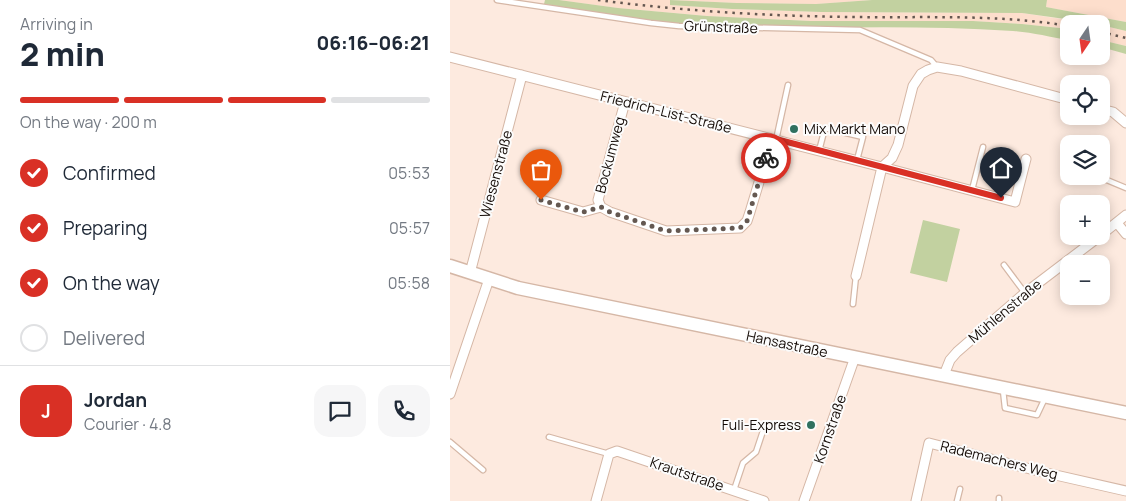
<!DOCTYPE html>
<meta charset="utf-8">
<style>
:root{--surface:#fff;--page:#f6f6f7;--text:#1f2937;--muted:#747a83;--line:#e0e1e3;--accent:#d93025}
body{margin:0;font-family:Manrope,sans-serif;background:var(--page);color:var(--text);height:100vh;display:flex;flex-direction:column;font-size:19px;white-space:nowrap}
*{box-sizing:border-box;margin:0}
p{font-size:16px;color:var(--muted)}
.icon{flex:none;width:28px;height:28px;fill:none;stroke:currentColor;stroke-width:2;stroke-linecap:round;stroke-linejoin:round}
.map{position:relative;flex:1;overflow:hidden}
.details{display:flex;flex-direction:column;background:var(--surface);width:450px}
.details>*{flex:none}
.needle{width:32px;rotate:193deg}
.fabs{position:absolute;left:610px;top:15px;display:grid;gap:10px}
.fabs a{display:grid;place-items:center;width:50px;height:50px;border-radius:10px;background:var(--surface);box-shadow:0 2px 12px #0003;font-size:25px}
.pin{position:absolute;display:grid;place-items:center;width:42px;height:42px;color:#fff;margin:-51px -21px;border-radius:50% 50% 50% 0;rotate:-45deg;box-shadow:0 0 5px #0007}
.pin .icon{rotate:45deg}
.courier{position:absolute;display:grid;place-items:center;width:50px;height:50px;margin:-25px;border:4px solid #d93025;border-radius:50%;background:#fff;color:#222;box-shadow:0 1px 6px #0007}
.overview em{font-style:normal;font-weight:800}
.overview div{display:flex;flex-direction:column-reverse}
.overview{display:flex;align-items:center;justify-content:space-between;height:85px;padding:0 20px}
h1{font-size:32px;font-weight:800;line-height:38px}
.bar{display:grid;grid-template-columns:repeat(4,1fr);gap:8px 5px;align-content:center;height:60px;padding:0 20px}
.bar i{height:6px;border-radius:4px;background:var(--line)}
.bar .active{background:var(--accent)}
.bar p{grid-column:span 4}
.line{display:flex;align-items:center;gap:12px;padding:0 20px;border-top:1px solid var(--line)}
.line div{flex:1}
.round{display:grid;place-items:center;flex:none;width:52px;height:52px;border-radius:15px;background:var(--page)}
ol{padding:0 20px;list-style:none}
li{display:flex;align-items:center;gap:15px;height:55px}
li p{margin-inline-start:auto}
li .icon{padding:5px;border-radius:50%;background:var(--accent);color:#fff;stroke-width:4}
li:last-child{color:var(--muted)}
li i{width:28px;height:28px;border:2px solid var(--line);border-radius:50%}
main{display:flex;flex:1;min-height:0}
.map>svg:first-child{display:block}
.built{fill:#fddecc}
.green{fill:#c2d1a0}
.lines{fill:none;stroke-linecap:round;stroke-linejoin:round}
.service-casing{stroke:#d5b7a6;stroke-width:7}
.minor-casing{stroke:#d5b7a6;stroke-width:11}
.secondary-casing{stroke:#d5b7a6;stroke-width:15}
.service{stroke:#fff;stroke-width:4.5}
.minor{stroke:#fff;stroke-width:9}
.secondary{stroke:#fff;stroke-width:12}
.rail{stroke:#645750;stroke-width:2.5;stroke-dasharray:2.5 5;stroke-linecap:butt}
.done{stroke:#645851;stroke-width:5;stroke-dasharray:0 9}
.route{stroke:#d93025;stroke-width:6}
.poi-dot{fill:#307160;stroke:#fcfcfc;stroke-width:2}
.labels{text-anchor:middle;stroke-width:4;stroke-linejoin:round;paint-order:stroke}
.street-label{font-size:14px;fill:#120904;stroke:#fcfcfc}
.poi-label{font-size:14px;fill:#120904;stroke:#fcfcfc;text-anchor:start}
</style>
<main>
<section class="details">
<div class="overview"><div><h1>2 min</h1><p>Arriving in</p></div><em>06:16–06:21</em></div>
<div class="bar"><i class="active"></i><i class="active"></i><i class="active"></i><i></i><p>On the way · 200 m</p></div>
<ol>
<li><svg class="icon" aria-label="check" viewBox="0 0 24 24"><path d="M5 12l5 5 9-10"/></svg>Confirmed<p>05:53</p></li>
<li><svg class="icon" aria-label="check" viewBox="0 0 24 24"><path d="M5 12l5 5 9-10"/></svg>Preparing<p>05:57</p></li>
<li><svg class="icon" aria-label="check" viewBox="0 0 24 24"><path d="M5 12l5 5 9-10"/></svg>On the way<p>05:58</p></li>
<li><i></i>Delivered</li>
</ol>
<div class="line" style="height:90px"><b class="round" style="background:var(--accent);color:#fff">J</b><div><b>Jordan</b><p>Courier · 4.8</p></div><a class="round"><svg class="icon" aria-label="chat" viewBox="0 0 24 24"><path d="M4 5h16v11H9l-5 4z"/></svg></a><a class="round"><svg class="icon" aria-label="phone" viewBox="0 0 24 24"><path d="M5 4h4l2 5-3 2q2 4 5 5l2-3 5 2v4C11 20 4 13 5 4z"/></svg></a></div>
</section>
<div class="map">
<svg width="676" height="501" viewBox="0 0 676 501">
<rect width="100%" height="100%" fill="#fdeadf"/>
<path class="built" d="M109,0H422L366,4L287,3L220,0V5L282,9L371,12L572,13L643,24H619V29L572,24L523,21H361L257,16L168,8Z
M597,0H676V22L596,7Z
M651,25L676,31V46L651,40Z"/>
<path class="green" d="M95,0H109L168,8L257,16L361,21H523L572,24L619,29V40C600,37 581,32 563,31C455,23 348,31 241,25C191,21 143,13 94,4Z
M220,0L287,3L366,4L422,0H597L596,7L676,22V31L651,25V24L572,13L371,12L282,9L220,5Z
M651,40L676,46V54L651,47Z
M473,220L510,229L497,282L460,273Z"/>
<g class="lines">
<g class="service-casing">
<path id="service" d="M47,0L201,23L229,26L410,30L481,60L487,67
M326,140L338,85
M369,151L375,128L413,137L407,160
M652,178L676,188
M522,190L533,147
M554,265L575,293
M403,304L406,276
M553,390L555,408L587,415L595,398
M99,437L159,454
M0,442L33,470
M284,490L293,463L306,452L315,425
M507,501L510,489
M549,501V498"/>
</g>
<g class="minor-casing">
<path id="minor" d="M0,57L432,167L442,158L448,145L463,86L471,74L478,70L487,67L511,71L619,100
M175,102L148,200L151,207L160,212L216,231L290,228L297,221L300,212L322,139
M651,109L663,112L676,123
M91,200L133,212L151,207
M667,223L676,234
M651,235L676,215
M20,273L72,75
M406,276L432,167L565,202L576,159
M494,375L500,360L507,352L575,293L650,236
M0,394L39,279
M146,501L159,454L167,451L314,501
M354,501L405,357
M466,501L479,443L588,471L676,491"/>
</g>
<g class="secondary-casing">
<path id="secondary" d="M0,266L68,288L676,413"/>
</g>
<use href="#service" class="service"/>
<use href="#minor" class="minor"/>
<use href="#secondary" class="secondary"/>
<path class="rail" d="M148,0C232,11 317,16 402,17C475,18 547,14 619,26
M651,32L676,38"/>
</g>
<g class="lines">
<path class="done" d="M91,200L133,212L151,207L160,212L216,231L290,228L297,221L316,158"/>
<path class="route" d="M316,158L322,138L551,198"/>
</g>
<g class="poi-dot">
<circle cx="344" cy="129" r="5"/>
<circle cx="361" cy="425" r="5"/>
</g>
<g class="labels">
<g class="street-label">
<text transform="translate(271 27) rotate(2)" y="5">Grünstraße</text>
<text transform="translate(216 112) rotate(14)" y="5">Friedrich-List-Straße</text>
<text transform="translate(160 155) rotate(-75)" y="5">Bockumweg</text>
<text transform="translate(46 174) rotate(-75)" y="5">Wiesenstraße</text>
<text transform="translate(555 311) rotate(-40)" y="5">Mühlenstraße</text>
<text transform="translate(337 344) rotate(12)" y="5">Hansastraße</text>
<text transform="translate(380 429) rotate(-71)" y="5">Kornstraße</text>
<text transform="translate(549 460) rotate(14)" y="5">Rademachers Weg</text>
<text transform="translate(237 474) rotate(19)" y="5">Krautstraße</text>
</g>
<g class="poi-label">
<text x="354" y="134">Mix Markt Mano</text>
<text x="351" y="430" text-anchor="end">Fuli-Express</text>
</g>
</g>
</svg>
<div class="fabs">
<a><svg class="needle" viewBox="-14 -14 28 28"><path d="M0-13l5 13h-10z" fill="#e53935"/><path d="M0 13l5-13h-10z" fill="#747a83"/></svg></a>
<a><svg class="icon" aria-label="locate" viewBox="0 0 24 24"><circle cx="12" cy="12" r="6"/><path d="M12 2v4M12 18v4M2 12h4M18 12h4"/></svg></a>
<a><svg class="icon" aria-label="layers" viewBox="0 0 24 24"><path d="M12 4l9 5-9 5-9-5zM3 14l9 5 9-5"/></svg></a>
<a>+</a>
<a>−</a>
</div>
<div class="pin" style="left:91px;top:200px;background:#ea580c"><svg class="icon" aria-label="bag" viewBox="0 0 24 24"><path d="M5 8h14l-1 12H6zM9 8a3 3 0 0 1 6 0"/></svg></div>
<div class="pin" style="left:551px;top:198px;background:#1f2937"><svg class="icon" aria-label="home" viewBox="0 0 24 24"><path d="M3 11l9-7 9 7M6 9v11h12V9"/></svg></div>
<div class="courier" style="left:316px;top:158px"><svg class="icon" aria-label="bike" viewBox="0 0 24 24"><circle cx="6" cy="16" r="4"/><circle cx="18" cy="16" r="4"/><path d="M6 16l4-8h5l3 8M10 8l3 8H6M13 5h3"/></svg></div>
</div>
</main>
